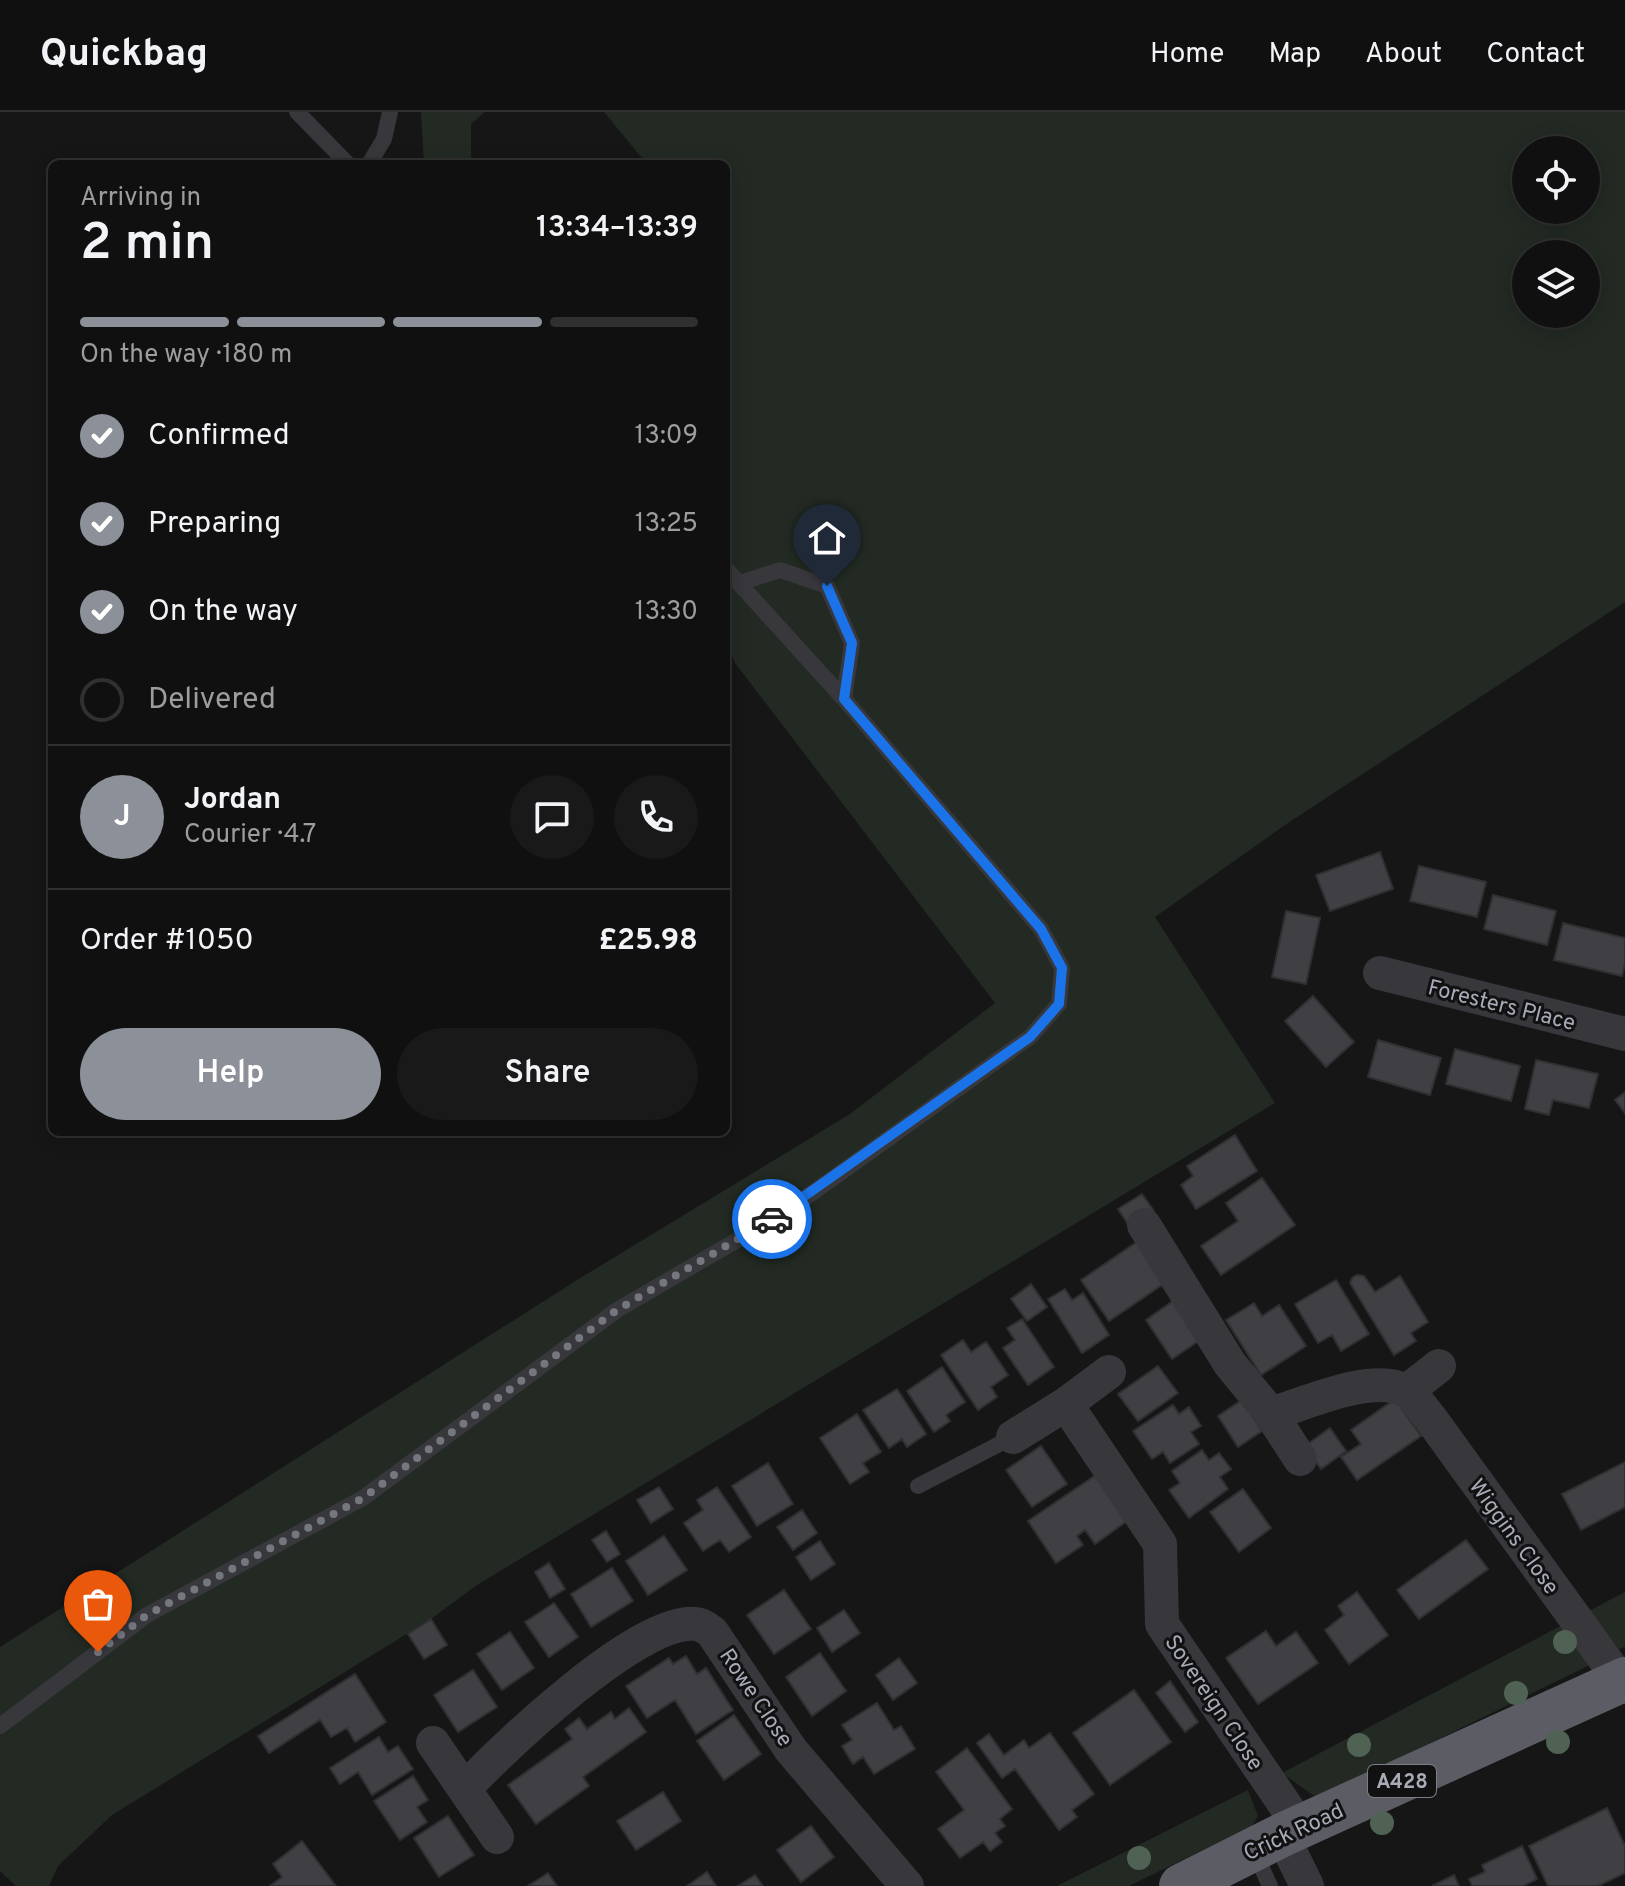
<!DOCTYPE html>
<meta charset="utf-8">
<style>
:root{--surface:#101011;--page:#19191a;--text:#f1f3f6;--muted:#9c9d9f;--line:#303031;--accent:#8c9099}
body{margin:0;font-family:Overpass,sans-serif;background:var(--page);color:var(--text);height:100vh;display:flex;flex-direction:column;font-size:30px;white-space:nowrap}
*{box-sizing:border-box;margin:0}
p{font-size:26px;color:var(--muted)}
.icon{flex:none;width:44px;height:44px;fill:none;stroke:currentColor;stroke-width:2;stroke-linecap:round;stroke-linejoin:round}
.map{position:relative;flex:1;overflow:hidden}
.details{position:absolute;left:48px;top:48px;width:682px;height:976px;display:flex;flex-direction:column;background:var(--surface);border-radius:12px;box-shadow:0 4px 20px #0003,0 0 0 2px var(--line)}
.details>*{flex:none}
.buttons{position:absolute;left:1512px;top:24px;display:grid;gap:16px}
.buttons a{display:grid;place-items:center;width:88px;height:88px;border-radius:50%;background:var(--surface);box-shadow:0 4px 20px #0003,0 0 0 2px var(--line);font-size:40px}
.pin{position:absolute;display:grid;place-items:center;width:68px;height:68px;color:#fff;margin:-82px -34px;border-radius:50% 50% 50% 0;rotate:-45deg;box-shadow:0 0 8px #0007}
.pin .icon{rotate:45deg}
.courier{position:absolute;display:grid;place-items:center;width:80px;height:80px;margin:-40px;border:6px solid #1a73e8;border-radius:50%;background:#fff;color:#222;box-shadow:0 2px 10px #0007}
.head em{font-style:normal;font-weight:600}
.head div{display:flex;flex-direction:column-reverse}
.head{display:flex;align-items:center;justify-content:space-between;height:136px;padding:0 32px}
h1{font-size:52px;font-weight:600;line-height:60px}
.bar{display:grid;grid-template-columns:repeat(4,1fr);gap:12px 8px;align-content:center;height:96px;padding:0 32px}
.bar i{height:10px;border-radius:6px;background:var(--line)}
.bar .current{background:var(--accent)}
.bar p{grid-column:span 4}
.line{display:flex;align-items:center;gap:20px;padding:0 32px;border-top:2px solid var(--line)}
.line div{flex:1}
.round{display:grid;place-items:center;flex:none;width:84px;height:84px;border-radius:42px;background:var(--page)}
ol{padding:0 32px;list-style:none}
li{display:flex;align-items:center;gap:24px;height:88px}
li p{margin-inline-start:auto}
li .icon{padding:8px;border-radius:50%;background:var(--accent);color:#fff;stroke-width:4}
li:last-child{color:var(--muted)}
li i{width:44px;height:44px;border:4px solid var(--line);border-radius:50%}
.action{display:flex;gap:16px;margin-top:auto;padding:16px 32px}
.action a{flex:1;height:92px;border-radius:48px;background:var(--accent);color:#fff;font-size:32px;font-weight:600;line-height:92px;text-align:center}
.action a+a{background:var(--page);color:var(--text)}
header{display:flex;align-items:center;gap:48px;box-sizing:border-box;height:112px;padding:0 40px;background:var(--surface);border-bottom:2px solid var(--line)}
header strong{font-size:38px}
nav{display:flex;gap:44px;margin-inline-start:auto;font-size:28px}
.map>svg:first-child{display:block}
.green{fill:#222a23;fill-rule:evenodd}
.building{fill:#404044;stroke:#303033;stroke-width:2}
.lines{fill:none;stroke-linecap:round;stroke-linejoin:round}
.service{stroke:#37373c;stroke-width:16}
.minor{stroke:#37373c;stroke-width:34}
.trunk{stroke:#5b5c64;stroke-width:44}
.tree{fill:#506254}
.done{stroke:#75777f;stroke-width:8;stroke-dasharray:0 14.4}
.route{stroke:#1a73e8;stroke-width:10}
.labels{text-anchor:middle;stroke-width:6;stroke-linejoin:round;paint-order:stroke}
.shield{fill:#111112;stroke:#7b7d86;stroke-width:2}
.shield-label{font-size:20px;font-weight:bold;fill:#a8abb7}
.street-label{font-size:22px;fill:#a8abb7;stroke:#111112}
</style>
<header>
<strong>Quickbag</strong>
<nav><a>Home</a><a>Map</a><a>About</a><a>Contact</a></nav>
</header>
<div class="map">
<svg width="1625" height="1774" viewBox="0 0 1625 1774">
<rect width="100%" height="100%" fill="#161617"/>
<path class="green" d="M421,0H485L471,12V52H424Z
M604,0H1625V490L1285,713L1155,805L1275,991L477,1473L431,1507L112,1703L58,1754L49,1774H16L0,1759V1535L577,1168L850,1002L995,891L735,551L726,530V52H637L642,46ZM1526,38H1586V98H1526ZM1526,142H1586V202H1526Z
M1625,1480V1535L1619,1537L1589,1499Z
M1566,1511L1592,1552L1337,1677L1314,1684L1282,1661Z
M1248,1678L1258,1704L1252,1714L1129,1774H1057Z"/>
<path class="building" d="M1380,740L1393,777L1330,799L1316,763Z
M1419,754L1486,770L1477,805L1410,789Z
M1493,783L1556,799L1547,833L1484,817Z
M1286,799L1320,806L1306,872L1272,865Z
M1563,811L1625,826V852L1622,864L1554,848Z
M1313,884L1354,930L1326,955L1285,909Z
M1378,928L1441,946L1430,983L1368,965Z
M1455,937L1520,954L1511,989L1446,972Z
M1536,948L1598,962L1589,996L1553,988L1549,1003L1525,997Z
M1625,980V1001L1615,988Z
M1235,1023L1257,1059L1196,1097L1181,1073L1193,1064L1187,1054Z
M1262,1066L1295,1113L1221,1163L1201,1134L1238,1109L1226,1091Z
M1142,1082L1154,1099L1130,1115L1118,1097Z
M1137,1130L1165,1171L1109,1209L1081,1168Z
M1357,1163L1364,1164L1375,1180L1400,1164L1428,1210L1411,1221L1416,1229L1394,1243L1350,1171L1352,1166Z
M1336,1168L1369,1222L1341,1239L1332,1223L1318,1231L1295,1192Z
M1031,1172L1047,1195L1027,1209L1011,1187Z
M1065,1177L1072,1188L1083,1181L1109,1223L1082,1241L1048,1187Z
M1173,1189L1200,1228L1172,1247L1146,1208Z
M1254,1191L1262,1204L1279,1193L1306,1234L1261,1263L1226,1208Z
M1022,1207L1054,1255L1028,1273L1003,1236L1015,1228L1007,1216Z
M963,1228L971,1240L986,1230L1008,1263L991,1275L997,1285L978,1298L941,1243Z
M1158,1254L1178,1281L1138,1309L1118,1282Z
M942,1255L965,1290L946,1303L950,1309L934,1320L907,1279Z
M897,1277L926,1322L907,1335L902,1327L889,1336L863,1298Z
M1395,1287L1421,1324L1357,1368L1341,1345L1361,1332L1351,1318Z
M1242,1288L1262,1319L1238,1335L1218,1304Z
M1173,1293L1179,1302L1189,1295L1201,1314L1191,1320L1199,1332L1170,1351L1163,1340L1152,1347L1133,1319Z
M857,1302L881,1340L863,1351L869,1360L850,1372L820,1326Z
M1330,1316L1346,1339L1321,1357L1305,1334Z
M1041,1334L1067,1372L1032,1395L1006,1358Z
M1202,1338L1209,1348L1219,1341L1231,1357L1220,1365L1228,1377L1189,1406L1169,1378L1180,1371L1172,1359Z
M1625,1350V1395L1581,1418L1562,1382Z
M768,1351L793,1392L757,1414L732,1374Z
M1096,1363L1127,1409L1095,1432L1085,1418L1077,1424L1083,1433L1056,1451L1028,1409Z
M659,1375L673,1397L651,1411L637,1388Z
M717,1375L751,1425L729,1440L720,1428L703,1439L684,1411L703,1398L697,1388Z
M1243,1377L1271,1416L1239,1440L1210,1400Z
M802,1398L817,1421L793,1438L777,1415Z
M606,1419L620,1442L607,1450L592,1428Z
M664,1424L687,1458L648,1483L626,1449Z
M1466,1428L1488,1457L1419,1507L1397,1478Z
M820,1429L835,1452L811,1468L796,1445Z
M549,1451L565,1477L550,1486L535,1460Z
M612,1456L633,1489L591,1515L571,1482Z
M784,1478L811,1517L774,1542L747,1503Z
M1357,1480L1388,1523L1349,1552L1325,1518L1344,1503L1338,1494Z
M554,1491L578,1525L549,1545L525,1510Z
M844,1498L860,1521L832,1540L817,1516Z
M431,1507L447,1533L424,1547L408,1522Z
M1266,1519L1276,1534L1296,1520L1318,1551L1258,1592L1226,1546Z
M510,1520L534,1556L502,1578L477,1542Z
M820,1541L846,1579L812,1604L786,1565Z
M686,1544L697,1562L706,1556L733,1598L696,1622L675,1588L647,1606L626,1574L669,1546L673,1552Z
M899,1546L917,1571L893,1588L876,1563Z
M473,1558L497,1595L458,1620L434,1583Z
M355,1562L386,1610L355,1630L347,1616L331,1625L320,1608L269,1641L258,1624Z
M1170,1569L1198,1610L1185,1620L1156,1581Z
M1134,1578L1171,1630L1110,1673L1073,1621Z
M877,1591L894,1618L901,1614L915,1637L874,1662L863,1645L853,1652L842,1634L852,1628L842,1613Z
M629,1596L646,1620L583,1665L589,1674L536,1712L508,1673L572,1627L565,1617L579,1606L587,1617L611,1600L615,1607Z
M734,1603L761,1642L724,1668L697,1629Z
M1050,1621L1094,1682L1072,1698L1077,1705L1059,1718L1015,1657L1002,1666L977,1631L989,1622L1004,1643L1024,1628L1029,1636Z
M379,1625L388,1640L398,1634L413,1657L372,1683L358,1660L340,1672L330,1656Z
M967,1636L1012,1697L1000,1707L1005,1714L995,1721L1002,1730L990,1739L983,1730L960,1746L938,1717L964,1698L936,1660Z
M413,1664L428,1688L417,1695L427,1710L400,1728L374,1689Z
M663,1680L681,1709L636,1738L617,1709Z
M1607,1696L1625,1734V1761L1598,1774H1548L1529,1734Z
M448,1704L474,1743L439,1765L414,1726Z
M811,1714L834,1745L801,1770L777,1738Z
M302,1729L336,1774H270L282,1765L273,1752Z
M1522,1734L1537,1767L1523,1774H1472L1469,1767L1485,1760L1482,1753Z
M707,1760L716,1774H687Z
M548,1761L557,1774H528Z
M755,1763L763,1774H738Z
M1454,1763L1459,1774H1432Z"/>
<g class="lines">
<path class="service" d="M297,0L348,52
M369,52L384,27L390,0
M740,471L780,458L827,474L852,531L844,587
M918,1374L1013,1325
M0,1614L147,1503L363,1386L617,1198L787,1099L1030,925L1059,892L1062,856L1041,817L844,587L726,457
M1254,1739L1270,1774"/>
<path class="minor" d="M1380,861L1625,922
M1144,1113L1230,1252L1271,1302C1304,1292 1374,1260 1406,1279C1415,1284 1424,1299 1431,1307L1625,1575
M1407,1279L1439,1254
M1066,1292L1160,1432L1162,1512L1300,1715
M1271,1302L1300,1347
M1013,1325L1066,1292L1109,1260
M433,1631L497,1725
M465,1676C504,1636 639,1505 696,1512C701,1512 708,1517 712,1520L791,1638L907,1774
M1282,1723L1307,1774"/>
<path class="trunk" d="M1181,1774L1282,1723L1625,1567"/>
</g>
<g class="tree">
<circle cx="1565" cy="1530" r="12"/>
<circle cx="1516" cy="1581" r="12"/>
<circle cx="1558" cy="1630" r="12"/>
<circle cx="1359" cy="1633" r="12"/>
<circle cx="1382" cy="1711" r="12"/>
<circle cx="1139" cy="1746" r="12"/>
</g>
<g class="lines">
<path class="done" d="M98,1540L147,1503L363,1386L617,1198L772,1107"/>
<path class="route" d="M772,1107L1030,925L1059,892L1062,856L1041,817L844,587L852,531L827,474"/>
</g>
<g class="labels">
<rect class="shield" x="1368" y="1653" width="68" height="32" rx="6"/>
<g class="shield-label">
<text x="1402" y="1676">A428</text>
</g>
<g class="street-label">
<text transform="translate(1502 892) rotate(14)" y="8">Foresters Place</text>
<text transform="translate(1515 1424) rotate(54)" y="8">Wiggins Close</text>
<text transform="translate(757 1585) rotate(56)" y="8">Rowe Close</text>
<text transform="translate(1215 1590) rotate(56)" y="8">Sovereign Close</text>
<text transform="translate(1293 1719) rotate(-25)" y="8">Crick Road</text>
</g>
</g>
</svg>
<div class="buttons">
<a><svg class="icon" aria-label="locate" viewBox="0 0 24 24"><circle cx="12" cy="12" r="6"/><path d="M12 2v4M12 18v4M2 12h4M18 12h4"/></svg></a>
<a><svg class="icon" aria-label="layers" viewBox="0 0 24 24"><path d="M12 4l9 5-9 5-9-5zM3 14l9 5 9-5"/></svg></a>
</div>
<div class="pin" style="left:98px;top:1540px;background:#ea580c"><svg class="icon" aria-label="bag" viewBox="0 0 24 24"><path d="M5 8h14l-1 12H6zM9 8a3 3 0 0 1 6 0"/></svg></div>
<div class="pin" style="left:827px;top:474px;background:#1f2937"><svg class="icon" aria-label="home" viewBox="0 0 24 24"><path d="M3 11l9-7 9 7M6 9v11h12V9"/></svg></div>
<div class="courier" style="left:772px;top:1107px"><svg class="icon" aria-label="car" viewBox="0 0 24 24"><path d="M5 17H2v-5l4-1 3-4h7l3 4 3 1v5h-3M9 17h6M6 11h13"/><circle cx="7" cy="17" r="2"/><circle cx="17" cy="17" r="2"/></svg></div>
<section class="details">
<div class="head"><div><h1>2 min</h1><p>Arriving in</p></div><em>13:34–13:39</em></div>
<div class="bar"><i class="current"></i><i class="current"></i><i class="current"></i><i></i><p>On the way · 180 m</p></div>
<ol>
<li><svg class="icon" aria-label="check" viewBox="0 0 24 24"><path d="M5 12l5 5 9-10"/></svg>Confirmed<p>13:09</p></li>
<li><svg class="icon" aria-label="check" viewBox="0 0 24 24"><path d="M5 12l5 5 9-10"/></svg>Preparing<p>13:25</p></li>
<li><svg class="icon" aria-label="check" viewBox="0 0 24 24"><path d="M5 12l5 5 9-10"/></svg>On the way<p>13:30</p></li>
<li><i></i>Delivered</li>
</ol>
<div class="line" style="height:144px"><b class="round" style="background:var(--accent);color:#fff">J</b><div><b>Jordan</b><p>Courier · 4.7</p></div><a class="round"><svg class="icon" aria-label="chat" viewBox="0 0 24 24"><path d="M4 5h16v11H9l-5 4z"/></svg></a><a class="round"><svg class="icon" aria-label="phone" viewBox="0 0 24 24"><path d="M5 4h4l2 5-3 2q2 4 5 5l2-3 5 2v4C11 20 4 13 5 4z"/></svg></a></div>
<div class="line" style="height:104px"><div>Order #1050</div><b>£25.98</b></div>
<div class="action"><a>Help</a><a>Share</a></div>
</section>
</div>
